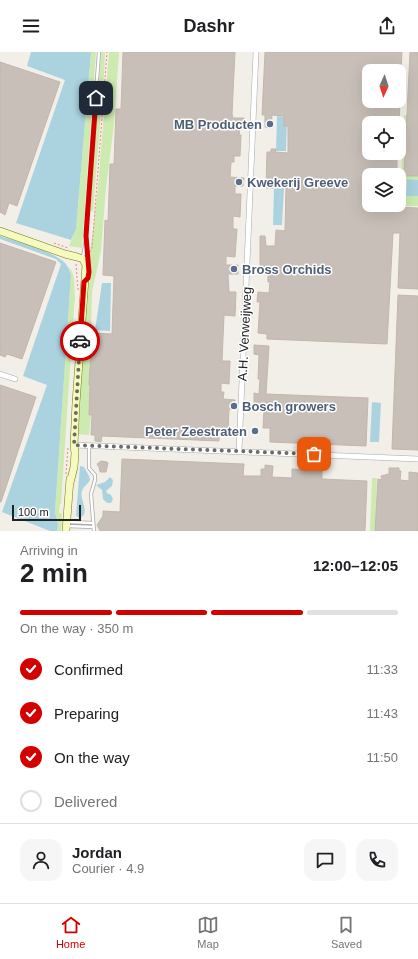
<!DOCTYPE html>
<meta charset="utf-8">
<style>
:root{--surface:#fff;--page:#f6f6f6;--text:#202124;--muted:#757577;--line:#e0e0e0;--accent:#d40000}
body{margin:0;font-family:Arial,sans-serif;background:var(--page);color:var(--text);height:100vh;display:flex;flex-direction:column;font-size:15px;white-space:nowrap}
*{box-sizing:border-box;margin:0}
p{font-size:13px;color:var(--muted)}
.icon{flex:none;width:22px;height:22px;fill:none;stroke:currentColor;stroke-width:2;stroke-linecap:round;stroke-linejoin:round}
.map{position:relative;height:479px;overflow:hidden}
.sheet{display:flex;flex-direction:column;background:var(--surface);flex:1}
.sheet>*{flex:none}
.needle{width:26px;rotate:183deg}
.controls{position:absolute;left:362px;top:12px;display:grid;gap:8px}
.controls a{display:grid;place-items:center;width:44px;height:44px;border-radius:8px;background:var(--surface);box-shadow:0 4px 16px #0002;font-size:20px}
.scale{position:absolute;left:12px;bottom:10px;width:69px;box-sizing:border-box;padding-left:4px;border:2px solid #222;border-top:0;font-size:11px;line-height:14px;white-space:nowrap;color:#222;-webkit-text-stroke:3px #fff;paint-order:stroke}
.pin{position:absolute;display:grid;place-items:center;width:34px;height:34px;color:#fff;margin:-17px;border-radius:8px;box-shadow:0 2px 6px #0006}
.courier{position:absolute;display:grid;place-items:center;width:40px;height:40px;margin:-20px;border:3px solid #d40000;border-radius:50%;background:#fff;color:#222;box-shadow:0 1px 5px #0007}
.head em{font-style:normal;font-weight:600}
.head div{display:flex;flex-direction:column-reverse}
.head{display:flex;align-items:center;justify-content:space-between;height:68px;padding:0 20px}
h1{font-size:26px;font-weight:600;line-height:30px}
.bar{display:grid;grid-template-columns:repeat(4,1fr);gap:6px 4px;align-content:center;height:48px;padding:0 20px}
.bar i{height:5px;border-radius:3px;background:var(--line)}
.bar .active{background:var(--accent)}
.bar p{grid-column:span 4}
.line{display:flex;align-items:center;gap:10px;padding:0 20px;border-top:1px solid var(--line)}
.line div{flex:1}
.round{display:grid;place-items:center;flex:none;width:42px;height:42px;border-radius:12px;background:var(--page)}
ol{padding:0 20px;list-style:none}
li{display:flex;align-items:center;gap:12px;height:44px}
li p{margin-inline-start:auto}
li .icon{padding:4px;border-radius:50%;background:var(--accent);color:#fff;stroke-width:4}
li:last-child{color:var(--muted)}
li i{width:22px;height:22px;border:2px solid var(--line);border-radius:50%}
header{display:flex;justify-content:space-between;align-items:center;height:52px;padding:0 20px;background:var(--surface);font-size:18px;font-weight:600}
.dock{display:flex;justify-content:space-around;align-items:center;height:56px;border-top:1px solid var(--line);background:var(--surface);font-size:11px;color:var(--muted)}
.dock a{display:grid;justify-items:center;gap:2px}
.dock .active{color:var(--accent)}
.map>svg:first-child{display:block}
.grass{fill:#cdebb0}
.water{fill:#aad3df}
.building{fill:#c7bfb8;stroke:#c4b6ab}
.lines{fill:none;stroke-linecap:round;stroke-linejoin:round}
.lane-casing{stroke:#a9a9a9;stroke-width:4}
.street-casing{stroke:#a9a9a9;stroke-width:6}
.secondary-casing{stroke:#707d05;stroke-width:8}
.path{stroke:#fa8072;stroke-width:1;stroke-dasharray:2 2;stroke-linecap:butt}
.lane{stroke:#fff;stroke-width:2.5}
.street{stroke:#fff;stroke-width:5}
.secondary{stroke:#f7fabf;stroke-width:7}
.done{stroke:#6b6a68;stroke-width:4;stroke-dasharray:0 7.2}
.route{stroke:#d40000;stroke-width:5}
.service-dot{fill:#5c6f8a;stroke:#fff;stroke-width:1.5}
.labels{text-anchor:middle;stroke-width:3;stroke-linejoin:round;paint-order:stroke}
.service-label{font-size:13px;font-weight:bold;fill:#4e5e75;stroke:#fff;text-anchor:start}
.street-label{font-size:13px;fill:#222;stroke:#fff}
</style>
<header><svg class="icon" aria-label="menu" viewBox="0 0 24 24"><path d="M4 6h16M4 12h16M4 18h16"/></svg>Dashr<svg class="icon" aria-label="share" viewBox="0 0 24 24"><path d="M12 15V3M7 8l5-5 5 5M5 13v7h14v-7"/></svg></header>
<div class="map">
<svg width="418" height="479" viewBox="0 0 418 479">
<rect width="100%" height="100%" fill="#f2efe9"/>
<path class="grass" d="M91,0H96L82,196L69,194L76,177Z
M101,0H105L104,22L93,159H90Z
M109,0H119L114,72L106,136L101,199L92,240L89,363L91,365L89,383L76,382L90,221V201L98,135Z
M404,63L418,64V128L407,127L406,143L418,144V154H400Z
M68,215C76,220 74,234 75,243L61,452H60L59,461L62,462L61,479H57L58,472L55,460L71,223Z
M372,426H377L375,479H370Z"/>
<path class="water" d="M31,0H91L76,177L71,188L16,171L65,28L27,14Z
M277,64L287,65L286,99H276Z
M407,127L418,128V144H406Z
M276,136H284L282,173H273L274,137Z
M0,184C16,189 55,200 65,211C68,214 69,218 71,223L55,460L58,472L57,479H50L2,460L47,333L23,324L61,212L56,207L0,187Z
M102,231H111L110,279L95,278Z
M372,350L381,351L379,390H370Z
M80,414L84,415L89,424L90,428C88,432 83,435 82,439C79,448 91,460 80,466L76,464Z
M110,425L113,428L112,434L106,439L107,441L111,443L113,447L111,451H107L103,447L102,438L96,433L105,430Z"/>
<path class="building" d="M123,0H235L232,62L233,66H244V76H240L239,83H241L240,104H234V110H231L230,125L244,126L243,134H235V142H241L240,165L233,164V177H237L235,205L226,204V213H238V222H228L229,240H236L235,264L224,263L222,309H230L229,332L221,331V340H224L223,347L235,348V357H229L228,380H219V389L102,384L101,390L95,389V383H91L92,363H89L90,333H89L92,281L112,282L114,224L103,223L105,168L108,169L110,112H114L116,57H121Z
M265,0H402L401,19H369V49H400L399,71H369V101H397V123H369V153H395V155L418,156V237L398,236L400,181H393L387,292L267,287V282L258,281L260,250H257L258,240L269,241L270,230H268V222L260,221V184H265L266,194H275L276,178L285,179L286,136H266L267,100H271V97H276L275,100L288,101V74H284V64L272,63L271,76L265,75V63H262Z
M410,0H418V124H404Z
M0,10L60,30L17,154L9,151L5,163L0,160Z
M0,191L56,210L22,307L7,302L5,305L0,303L1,300L0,299Z
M398,243L418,244V398L392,397Z
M254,293L269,294L266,342L368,346L366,394L270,390V376H263L264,358H261L262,353H254V341L259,342L260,327H258L259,303L254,302Z
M0,333L36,345L1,450H0Z
M122,407L244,412L243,424H261V417H265V413L273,414L272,425L292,426V417L322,419V427L367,429L365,479H100L97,473L103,464V459L120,460Z
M101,409L107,410L108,411L106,420H100L99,415L97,412Z
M389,416H399V419H401L400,428L409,429V420L418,421V479H375L378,427L382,428L381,424L389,422Z"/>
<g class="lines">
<g class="lane-casing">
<path id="lane" d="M83,205L86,188
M88,213L86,184L88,150L99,0
M89,394V416L95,423V428L91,442L94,479
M68,470L93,471
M67,474L93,475"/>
</g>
<g class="street-casing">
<path id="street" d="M0,322L15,327
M74,393L418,407
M239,399L256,0"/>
</g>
<g class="secondary-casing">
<path id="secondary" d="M0,179L65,202L77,205L83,207L86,213L76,351L74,393L75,401L74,415L70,431
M66,479L70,427"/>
</g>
<path class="path" d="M54,191L68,196
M90,200L92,197L107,0
M76,212L78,238
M66,422L68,395"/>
<use href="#lane" class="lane"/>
<use href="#street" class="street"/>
<use href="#secondary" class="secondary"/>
</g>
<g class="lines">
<path class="done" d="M80,289L74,393L314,402"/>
<path class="route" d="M80,289L84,230L88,226L89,220L86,184L87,169L96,46"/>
</g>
<g class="service-dot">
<circle cx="270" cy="72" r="4"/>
<circle cx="239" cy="130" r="4"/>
<circle cx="234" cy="217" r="4"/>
<circle cx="234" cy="354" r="4"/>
<circle cx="255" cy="379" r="4"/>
</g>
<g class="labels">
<g class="service-label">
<text x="262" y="77" text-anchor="end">MB Producten</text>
<text x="247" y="135">Kwekerij Greeve</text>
<text x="242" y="222">Bross Orchids</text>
<text x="242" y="359">Bosch growers</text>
<text x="247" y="384" text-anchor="end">Peter Zeestraten</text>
</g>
<g class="street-label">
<text transform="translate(244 282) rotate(-87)" y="5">A.H. Verweijweg</text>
</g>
</g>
</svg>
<div class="controls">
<a><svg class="needle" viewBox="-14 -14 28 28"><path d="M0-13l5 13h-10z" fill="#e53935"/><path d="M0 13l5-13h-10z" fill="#757577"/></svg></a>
<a><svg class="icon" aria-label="locate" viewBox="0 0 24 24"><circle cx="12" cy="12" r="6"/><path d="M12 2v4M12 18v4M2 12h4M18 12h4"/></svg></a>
<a><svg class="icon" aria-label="layers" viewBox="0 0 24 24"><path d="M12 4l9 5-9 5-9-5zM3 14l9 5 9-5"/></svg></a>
</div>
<div class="scale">100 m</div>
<div class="pin" style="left:314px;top:402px;background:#ea580c"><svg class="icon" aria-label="bag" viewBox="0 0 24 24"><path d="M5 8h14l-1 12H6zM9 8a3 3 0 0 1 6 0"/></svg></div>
<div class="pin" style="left:96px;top:46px;background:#1f2937"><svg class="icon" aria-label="home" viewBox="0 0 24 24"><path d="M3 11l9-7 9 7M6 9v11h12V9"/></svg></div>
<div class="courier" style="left:80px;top:289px"><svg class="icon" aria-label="car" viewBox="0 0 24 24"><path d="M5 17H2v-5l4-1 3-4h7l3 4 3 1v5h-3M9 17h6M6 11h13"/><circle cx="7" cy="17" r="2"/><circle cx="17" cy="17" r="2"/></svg></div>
</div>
<section class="sheet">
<div class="head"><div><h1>2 min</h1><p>Arriving in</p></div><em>12:00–12:05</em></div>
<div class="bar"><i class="active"></i><i class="active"></i><i class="active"></i><i></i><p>On the way · 350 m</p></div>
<ol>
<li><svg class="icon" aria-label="check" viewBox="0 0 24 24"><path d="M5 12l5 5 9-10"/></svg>Confirmed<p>11:33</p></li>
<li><svg class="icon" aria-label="check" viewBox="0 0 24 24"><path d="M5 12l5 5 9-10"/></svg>Preparing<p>11:43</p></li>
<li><svg class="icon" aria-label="check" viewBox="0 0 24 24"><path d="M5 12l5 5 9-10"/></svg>On the way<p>11:50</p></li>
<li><i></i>Delivered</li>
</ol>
<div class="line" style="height:72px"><a class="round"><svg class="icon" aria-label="person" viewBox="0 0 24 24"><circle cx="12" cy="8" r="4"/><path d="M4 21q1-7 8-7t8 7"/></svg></a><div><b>Jordan</b><p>Courier · 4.9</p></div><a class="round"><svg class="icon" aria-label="chat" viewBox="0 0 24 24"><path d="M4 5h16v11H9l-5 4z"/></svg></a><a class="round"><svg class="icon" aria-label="phone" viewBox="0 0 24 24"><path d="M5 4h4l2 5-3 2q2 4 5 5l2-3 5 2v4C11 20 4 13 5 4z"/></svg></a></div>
</section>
<nav class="dock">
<a class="active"><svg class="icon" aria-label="home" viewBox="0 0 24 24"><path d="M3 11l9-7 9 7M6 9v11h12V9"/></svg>Home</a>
<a><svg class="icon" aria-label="map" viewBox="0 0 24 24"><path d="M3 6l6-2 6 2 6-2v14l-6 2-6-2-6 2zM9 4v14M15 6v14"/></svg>Map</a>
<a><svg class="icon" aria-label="saved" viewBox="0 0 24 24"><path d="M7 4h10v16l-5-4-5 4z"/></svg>Saved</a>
</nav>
